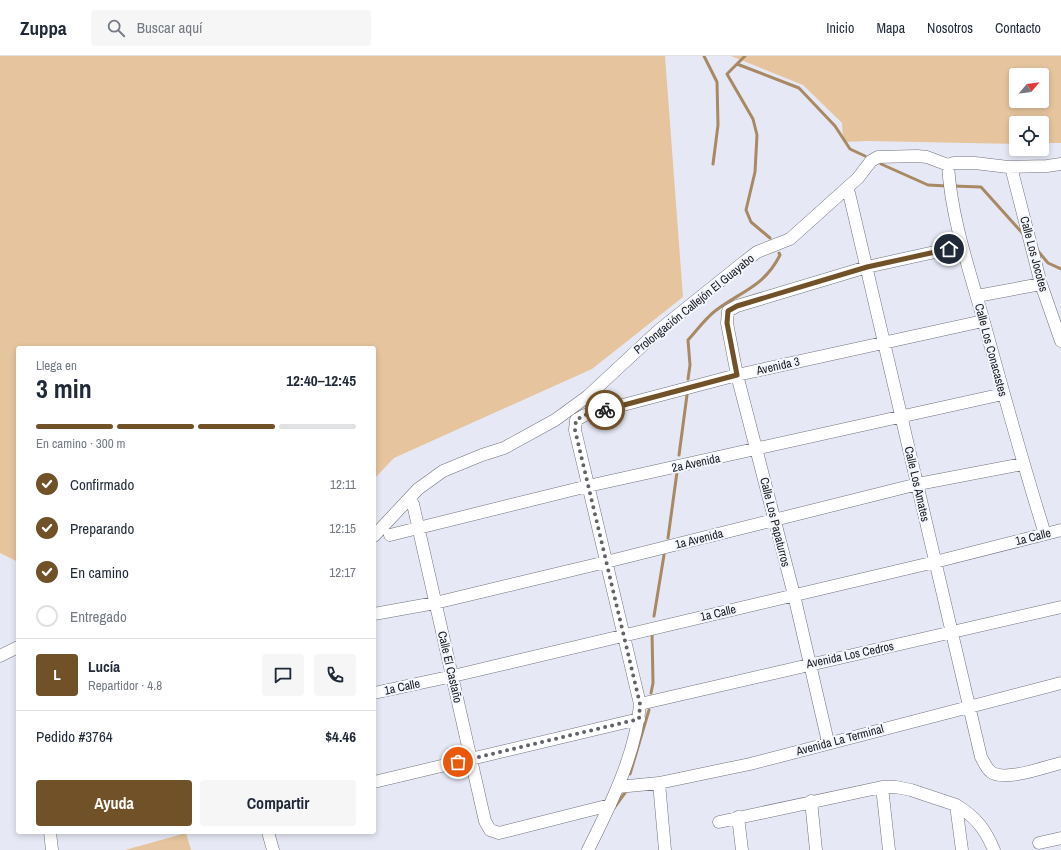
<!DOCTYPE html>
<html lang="es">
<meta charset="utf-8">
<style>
:root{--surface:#fff;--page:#f6f6f7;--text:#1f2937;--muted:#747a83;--line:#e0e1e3;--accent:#715127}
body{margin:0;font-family:"Archivo Narrow",sans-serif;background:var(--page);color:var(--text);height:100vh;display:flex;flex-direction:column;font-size:15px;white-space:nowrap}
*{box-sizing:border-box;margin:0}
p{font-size:13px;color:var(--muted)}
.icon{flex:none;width:22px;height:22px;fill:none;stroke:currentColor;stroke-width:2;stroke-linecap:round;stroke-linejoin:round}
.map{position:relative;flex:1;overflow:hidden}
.panel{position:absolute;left:16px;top:290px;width:360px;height:488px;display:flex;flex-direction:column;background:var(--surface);border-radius:4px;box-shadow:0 2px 6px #0003}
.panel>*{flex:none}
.needle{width:26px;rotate:61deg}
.tools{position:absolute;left:1009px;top:12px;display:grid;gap:8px}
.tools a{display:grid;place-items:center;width:40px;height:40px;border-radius:4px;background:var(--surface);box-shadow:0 2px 6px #0003;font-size:20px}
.pin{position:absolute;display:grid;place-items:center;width:34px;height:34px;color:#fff;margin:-17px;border:2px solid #fff;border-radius:50%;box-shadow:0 1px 4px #0007}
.courier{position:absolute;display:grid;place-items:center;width:40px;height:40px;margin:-20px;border:3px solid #715127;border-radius:50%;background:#fff;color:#222;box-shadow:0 1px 5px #0007}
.headline em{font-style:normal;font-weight:700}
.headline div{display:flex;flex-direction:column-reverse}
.headline{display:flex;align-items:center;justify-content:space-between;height:68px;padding:0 20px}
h1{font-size:26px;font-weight:700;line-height:30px}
.bar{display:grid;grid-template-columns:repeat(4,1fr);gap:6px 4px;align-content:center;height:48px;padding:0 20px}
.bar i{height:5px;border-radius:3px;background:var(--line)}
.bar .on{background:var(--accent)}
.bar p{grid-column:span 4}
.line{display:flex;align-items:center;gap:10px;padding:0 20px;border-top:1px solid var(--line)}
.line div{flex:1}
.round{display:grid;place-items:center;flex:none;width:42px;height:42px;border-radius:4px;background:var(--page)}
ol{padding:0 20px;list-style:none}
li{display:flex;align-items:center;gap:12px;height:44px}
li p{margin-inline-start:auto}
li .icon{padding:4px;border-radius:50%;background:var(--accent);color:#fff;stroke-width:4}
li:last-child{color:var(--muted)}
li i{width:22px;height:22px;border:2px solid var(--line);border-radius:50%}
.button{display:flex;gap:8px;margin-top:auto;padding:8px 20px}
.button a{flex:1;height:46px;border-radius:4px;background:var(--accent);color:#fff;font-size:16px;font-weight:700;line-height:46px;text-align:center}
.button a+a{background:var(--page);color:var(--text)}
header{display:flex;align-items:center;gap:24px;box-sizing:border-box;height:56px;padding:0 20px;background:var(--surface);border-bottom:1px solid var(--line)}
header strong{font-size:19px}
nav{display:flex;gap:22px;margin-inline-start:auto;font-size:14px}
.search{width:280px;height:36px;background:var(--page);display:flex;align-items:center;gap:10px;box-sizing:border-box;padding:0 14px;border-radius:4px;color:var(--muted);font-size:15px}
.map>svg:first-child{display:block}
.green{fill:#e6c59e;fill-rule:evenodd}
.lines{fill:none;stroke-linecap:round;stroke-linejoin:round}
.stream{stroke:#a98963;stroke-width:3}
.minor-casing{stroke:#70737e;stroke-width:13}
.minor{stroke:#fff;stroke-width:12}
.done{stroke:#606269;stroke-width:4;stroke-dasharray:0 7.2}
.route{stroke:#715127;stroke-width:5}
.labels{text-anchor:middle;stroke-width:4;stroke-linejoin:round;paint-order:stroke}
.street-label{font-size:12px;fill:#18191d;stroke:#f5f7fe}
</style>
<header>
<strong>Zuppa</strong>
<div class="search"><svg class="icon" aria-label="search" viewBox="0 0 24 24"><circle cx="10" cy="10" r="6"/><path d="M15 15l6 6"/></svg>Buscar aquí</div>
<nav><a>Inicio</a><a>Mapa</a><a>Nosotros</a><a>Contacto</a></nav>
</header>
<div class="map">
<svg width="1061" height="794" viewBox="0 0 1061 794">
<rect width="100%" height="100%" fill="#e6e9f5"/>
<path class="green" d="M0,0H665L683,241L592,313L394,402L374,423V292H18V506L0,497Z
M731,0H1061V87H1042V67H1016V88L868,85L843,86L842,67L803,29ZM1016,19H1042V45H1016Z
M186,777L191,794H125Z"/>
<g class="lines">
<path class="stream" d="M704,0L717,26L718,69L713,108
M745,0L727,18L753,63L757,79L755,116L746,154L751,166L770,182
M737,8L799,32L835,70L850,93L865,100
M881,108L928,129L947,130
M953,130L981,131L1024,179
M1038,195L1048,207L1061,213
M688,323L690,309L688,284C697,274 705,263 715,255C741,235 764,231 780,199L779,197
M679,399L687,339
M668,482L677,416
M654,560L664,499
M651,637L653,627L652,576
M630,718L649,654
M614,752L627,734"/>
<g class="minor-casing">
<path id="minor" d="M948,109C951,160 968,210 982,259C1002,332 1022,405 1045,478
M1011,111L1041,228L1061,285
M849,137L981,701C984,706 986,712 991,716C1005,726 1045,711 1061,707
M977,240L1041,228
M413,448L485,765L490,774L499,777L610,749
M390,479L588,430L1003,338
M374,480L418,433L443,415L482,399L504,392L555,364L588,340L658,275L739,210L757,196L790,183L858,122L871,105L878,101L917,100L927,101L948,109L954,107H975L1008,111L1047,110L1061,108
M374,558L435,547L606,506L918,428L1023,408
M0,600L18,591
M374,637L453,620L935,506L1061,474
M640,648L1061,551
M828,686L794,539L737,319L727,267L728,255L737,250L867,211L962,190
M374,726L639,663
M659,727L665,794
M618,731L659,727L750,708L1061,627
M882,731L889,794
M811,745L816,794
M956,749L962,794
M738,761L742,794
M719,766L882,731H896L911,734L956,749C976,761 985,773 994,794
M50,776L52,794
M268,776L273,794
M1039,787L1061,782
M588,794C610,750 636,698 640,648L575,374L576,364L585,359L737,319L983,265"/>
</g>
<use href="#minor" class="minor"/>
</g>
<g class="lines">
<path class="done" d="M458,706L639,663L640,648L575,374L576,364L585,359L605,354"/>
<path class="route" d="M605,354L737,319L727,267L728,255L737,250L867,211L949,193"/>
</g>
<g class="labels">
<g class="street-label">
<text transform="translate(1034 198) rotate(75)" y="4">Calle Los Jocotes</text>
<text transform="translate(694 248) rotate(-39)" y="4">Prolongación Callejón El Guayabo</text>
<text transform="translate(991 294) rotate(75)" y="4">Calle Los Conacastes</text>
<text transform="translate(778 310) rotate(-13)" y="4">Avenida 3</text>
<text transform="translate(696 407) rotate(-12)" y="4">2a Avenida</text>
<text transform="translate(917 428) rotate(77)" y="4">Calle Los Amates</text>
<text transform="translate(775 466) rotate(76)" y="4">Calle Los Papaturros</text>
<text transform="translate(1033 481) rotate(-14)" y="4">1a Calle</text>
<text transform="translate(699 483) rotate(-14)" y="4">1a Avenida</text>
<text transform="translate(718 557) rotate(-13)" y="4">1a Calle</text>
<text transform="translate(850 599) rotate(-12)" y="4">Avenida Los Cedros</text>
<text transform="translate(450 611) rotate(77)" y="4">Calle El Castaño</text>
<text transform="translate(402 631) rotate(-12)" y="4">1a Calle</text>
<text transform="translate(840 684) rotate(-15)" y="4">Avenida La Terminal</text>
</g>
</g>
</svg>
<div class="tools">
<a><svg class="needle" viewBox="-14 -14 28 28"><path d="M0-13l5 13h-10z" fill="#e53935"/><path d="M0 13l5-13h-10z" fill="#747a83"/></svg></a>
<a><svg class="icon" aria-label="locate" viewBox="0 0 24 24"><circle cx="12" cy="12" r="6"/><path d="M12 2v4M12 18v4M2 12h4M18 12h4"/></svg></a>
</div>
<div class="pin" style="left:458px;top:706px;background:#ea580c"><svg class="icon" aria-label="bag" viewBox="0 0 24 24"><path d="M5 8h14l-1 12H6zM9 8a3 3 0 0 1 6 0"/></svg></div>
<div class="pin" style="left:949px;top:193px;background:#1f2937"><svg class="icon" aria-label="home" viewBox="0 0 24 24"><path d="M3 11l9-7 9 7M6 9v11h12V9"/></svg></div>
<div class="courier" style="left:605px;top:354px"><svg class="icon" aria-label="bike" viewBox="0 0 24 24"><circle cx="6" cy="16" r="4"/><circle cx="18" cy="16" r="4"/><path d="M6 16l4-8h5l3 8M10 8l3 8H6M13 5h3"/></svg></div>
<section class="panel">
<div class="headline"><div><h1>3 min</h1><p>Llega en</p></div><em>12:40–12:45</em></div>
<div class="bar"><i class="on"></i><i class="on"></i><i class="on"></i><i></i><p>En camino · 300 m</p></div>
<ol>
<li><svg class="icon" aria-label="check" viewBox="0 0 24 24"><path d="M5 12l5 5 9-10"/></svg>Confirmado<p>12:11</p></li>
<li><svg class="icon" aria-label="check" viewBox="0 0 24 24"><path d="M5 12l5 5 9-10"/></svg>Preparando<p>12:15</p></li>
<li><svg class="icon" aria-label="check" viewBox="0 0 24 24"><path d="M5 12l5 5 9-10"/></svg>En camino<p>12:17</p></li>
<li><i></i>Entregado</li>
</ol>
<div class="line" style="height:72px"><b class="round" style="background:var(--accent);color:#fff">L</b><div><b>Lucía</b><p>Repartidor · 4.8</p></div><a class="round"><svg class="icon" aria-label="chat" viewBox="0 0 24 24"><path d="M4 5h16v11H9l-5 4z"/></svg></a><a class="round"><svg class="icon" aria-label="phone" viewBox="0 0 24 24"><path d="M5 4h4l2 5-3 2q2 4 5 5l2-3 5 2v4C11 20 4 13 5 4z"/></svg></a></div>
<div class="line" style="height:52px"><div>Pedido #3764</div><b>$4.46</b></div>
<div class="button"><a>Ayuda</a><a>Compartir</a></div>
</section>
</div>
